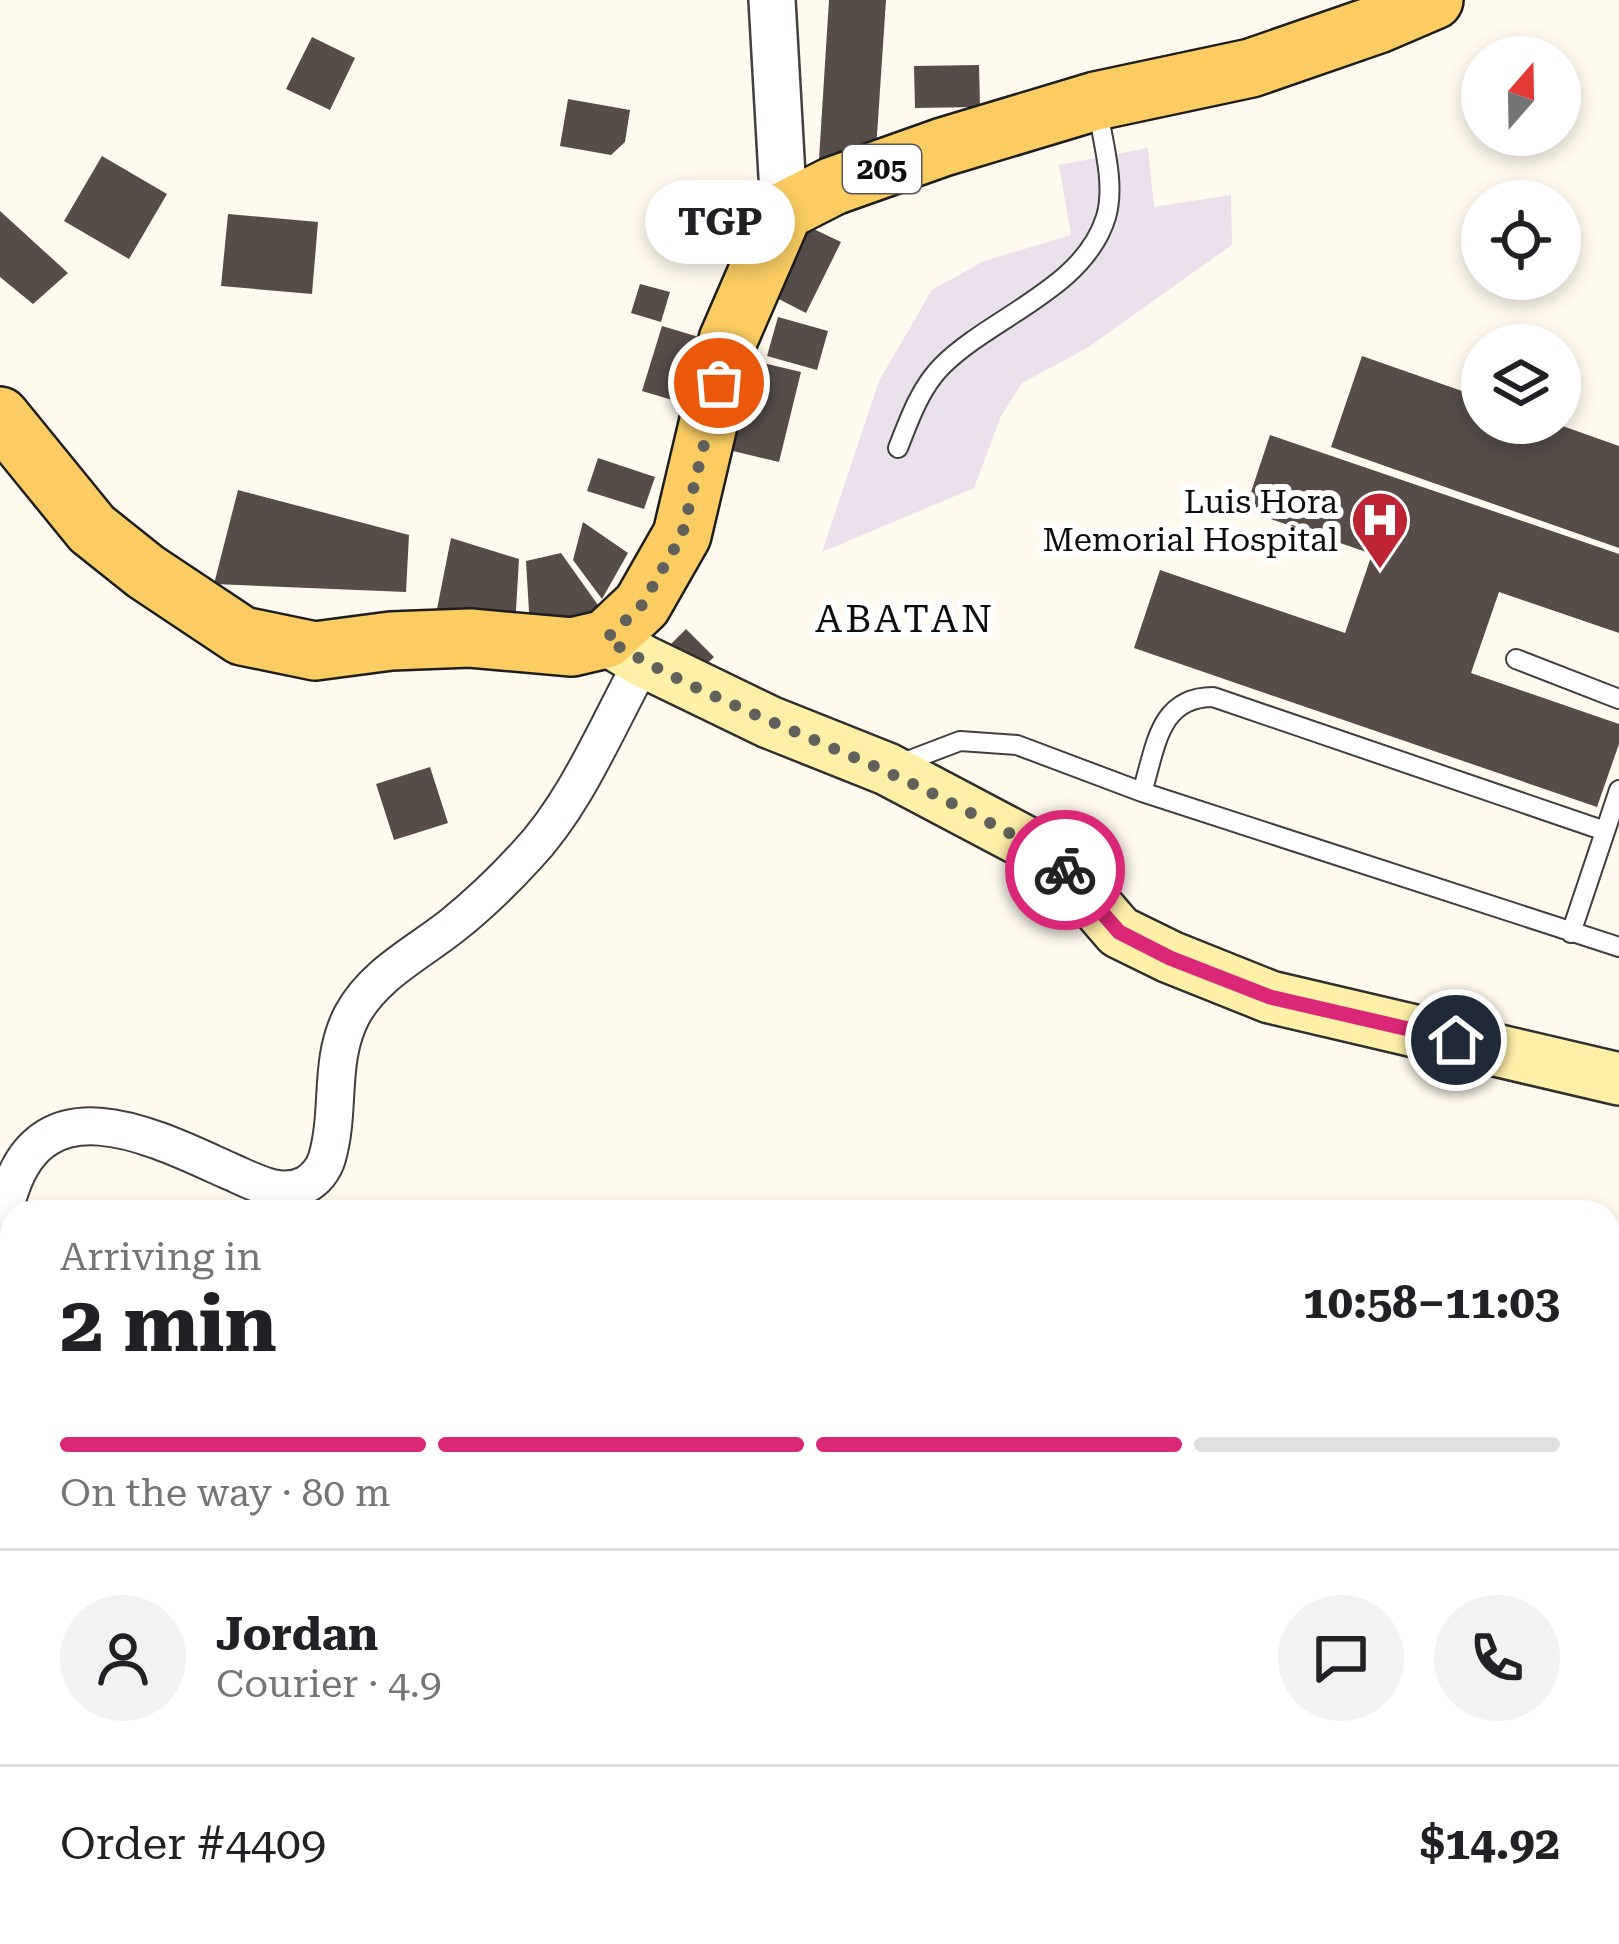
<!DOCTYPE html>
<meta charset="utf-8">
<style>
:root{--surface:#fff;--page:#f2f2f2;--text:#202124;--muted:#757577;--line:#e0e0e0;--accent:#db2777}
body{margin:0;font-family:"Roboto Serif",serif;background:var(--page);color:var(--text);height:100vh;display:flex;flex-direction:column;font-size:45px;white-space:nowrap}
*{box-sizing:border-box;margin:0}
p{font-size:39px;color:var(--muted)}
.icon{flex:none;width:66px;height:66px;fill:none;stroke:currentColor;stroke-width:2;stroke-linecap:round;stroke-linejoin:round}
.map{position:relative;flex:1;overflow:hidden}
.panel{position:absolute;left:0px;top:1200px;width:1620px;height:744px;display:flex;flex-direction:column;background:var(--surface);border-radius:36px 36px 0 0;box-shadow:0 6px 18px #0003}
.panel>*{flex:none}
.needle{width:78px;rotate:20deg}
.buttons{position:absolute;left:1461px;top:36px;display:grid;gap:24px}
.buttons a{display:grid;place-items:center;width:120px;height:120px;border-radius:50%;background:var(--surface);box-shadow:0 6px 18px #0003;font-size:60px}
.pin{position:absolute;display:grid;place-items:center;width:102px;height:102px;color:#fff;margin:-51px;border:6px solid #fff;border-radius:50%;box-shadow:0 3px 12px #0007}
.courier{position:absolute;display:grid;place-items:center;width:120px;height:120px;margin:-60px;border:9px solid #db2777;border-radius:50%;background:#fff;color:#222;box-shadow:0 3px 15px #0007}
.bubble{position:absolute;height:84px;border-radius:42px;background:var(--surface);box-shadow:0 6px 18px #0003;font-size:39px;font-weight:700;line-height:84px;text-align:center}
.summary em{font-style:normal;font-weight:700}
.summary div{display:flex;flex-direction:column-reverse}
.summary{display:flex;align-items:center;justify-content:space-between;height:204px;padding:0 60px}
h1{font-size:78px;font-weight:700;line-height:90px}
.bar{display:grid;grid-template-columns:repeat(4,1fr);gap:18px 12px;align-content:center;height:144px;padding:0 60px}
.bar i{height:15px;border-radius:9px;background:var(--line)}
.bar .active{background:var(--accent)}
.bar p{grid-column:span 4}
.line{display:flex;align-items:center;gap:30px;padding:0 60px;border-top:3px solid var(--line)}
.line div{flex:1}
.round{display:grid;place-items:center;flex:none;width:126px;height:126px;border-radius:63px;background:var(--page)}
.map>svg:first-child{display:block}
.industrial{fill:#eae1ec}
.building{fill:#564d49}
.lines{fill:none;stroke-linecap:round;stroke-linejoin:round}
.service-casing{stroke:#404040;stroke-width:22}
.minor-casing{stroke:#404040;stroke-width:40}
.tertiary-casing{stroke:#404040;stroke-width:50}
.secondary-casing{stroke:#2f2f2f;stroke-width:56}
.primary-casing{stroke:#1e1e1e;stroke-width:62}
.service{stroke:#fff;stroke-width:18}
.minor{stroke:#fff;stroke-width:36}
.tertiary{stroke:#fff;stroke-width:45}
.secondary{stroke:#fff0a8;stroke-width:51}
.primary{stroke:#facc62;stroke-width:57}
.done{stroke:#62605b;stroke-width:12;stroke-dasharray:0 21.6}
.route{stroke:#db2777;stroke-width:15}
.labels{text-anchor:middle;stroke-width:12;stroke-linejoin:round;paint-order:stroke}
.shield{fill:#fff;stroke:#565656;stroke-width:3}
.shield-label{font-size:30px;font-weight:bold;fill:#0d0d0d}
.poi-label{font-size:33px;fill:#0d0d0d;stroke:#fff;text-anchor:end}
.quarter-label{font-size:39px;letter-spacing:3px;fill:#0d0d0d;stroke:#fff}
</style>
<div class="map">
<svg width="1619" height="1944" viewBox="0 0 1619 1944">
<rect width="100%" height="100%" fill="#fffaed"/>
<path class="industrial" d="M1148,148L1154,207L1231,195L1232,245L1087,348L1022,383L1001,416L974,488L822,552L879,381L932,290L984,261L1071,235L1059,165Z"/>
<path class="building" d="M829,0H886L876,150L819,159Z
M312,37L355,58L330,110L286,89Z
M979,65L980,107L915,108L914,66Z
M568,99L630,110L625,142L611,155L560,146Z
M102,156L167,194L129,259L64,221Z
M0,211L68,273L33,304L0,277Z
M228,214L318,222L312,294L221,286Z
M803,224L841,242L806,313L769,294Z
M640,284L670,292L661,322L631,313Z
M778,317L828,331L817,370L767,356Z
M662,326L699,337L679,402L642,391Z
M1362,356L1482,398V423H1554L1619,446V548L1331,447Z
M751,360L801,372L779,462L729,450Z
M1270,435L1619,554V633L1499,592L1471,673L1619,724V744L1597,807L1134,648L1160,570L1345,633L1372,554L1245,510Z
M598,458L655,477L644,509L587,491Z
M238,490L409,535L406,592L214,584Z
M583,522L628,553L602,599L573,560Z
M451,538L519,559L515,627L435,619Z
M561,553L598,605L580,625L530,629L526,561Z
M686,629L714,657L692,678L665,650Z
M430,767L448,823L394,840L376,784Z"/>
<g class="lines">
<g class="service-casing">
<path id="service" d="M898,448C909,420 920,388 942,366C992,316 1084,289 1106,217C1116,183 1102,140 1097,105
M1516,659L1619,699
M897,765L960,741L1017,745L1142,792L1619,947
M1142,792C1156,748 1158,697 1213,697L1605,831
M1571,933L1619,790"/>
</g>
<g class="minor-casing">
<path id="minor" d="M0,1269C5,1242 1,1214 11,1188C47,1082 156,1138 227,1170C251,1180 279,1198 305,1185C315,1180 324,1169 327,1158C341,1110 328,1061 352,1015C374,974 418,953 453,925C478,905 504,880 526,856C577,802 607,726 643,661"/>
</g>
<g class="tertiary-casing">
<path id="tertiary" d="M772,0L784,211"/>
</g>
<g class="secondary-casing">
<path id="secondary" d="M606,639L643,661L769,722L887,769L1027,843L1062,866L1119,932L1170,957L1270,997L1619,1079"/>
</g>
<g class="primary-casing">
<path id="primary" d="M0,416L92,529L146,572L242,636L315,651L391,641L470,638L572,647L606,639L642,605L682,535L728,340L784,211L833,186L943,147L1096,101L1251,68L1378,24L1434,0"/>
</g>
<use href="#service" class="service"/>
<use href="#minor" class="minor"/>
<use href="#tertiary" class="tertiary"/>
<use href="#secondary" class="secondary"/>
<use href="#primary" class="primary"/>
</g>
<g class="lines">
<path class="done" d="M719,383L682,535L642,605L606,639C719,708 846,747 963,809C997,827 1035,844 1065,870"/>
<path class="route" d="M1065,870L1119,932L1170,958L1270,997L1456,1040"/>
</g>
<defs>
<g id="hospital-pin" transform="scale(3)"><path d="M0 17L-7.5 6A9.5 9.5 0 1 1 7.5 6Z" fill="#be2334" stroke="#fff"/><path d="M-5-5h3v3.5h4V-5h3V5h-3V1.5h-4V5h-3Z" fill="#fff"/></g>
</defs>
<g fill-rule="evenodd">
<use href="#hospital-pin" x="1380" y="520"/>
</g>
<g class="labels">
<rect class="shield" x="843" y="145" width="78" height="48" rx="9"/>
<g class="shield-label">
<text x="882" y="179">205</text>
</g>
<g class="poi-label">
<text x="1338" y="513">Luis Hora<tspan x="1338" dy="38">Memorial Hospital</tspan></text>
</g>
<g class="quarter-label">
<text x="905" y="632">ABATAN</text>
</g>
</g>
</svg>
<div class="buttons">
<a><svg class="needle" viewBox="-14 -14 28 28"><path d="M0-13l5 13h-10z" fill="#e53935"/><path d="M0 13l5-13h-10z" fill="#757577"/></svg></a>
<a><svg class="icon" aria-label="locate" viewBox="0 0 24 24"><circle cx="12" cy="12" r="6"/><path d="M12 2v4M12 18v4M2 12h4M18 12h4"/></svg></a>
<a><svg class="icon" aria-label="layers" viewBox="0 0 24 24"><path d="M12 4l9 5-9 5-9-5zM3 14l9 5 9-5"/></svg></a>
</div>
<div class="pin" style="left:719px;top:383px;background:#ea580c"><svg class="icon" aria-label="bag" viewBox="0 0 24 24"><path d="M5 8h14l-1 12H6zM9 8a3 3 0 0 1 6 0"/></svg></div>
<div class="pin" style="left:1456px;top:1040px;background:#1f2937"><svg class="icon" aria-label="home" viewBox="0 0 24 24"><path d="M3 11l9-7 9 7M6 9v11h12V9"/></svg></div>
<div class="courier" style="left:1065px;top:870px"><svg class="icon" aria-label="bike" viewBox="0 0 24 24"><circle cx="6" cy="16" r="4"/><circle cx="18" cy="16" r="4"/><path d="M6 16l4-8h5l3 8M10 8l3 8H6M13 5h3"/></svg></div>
<div class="bubble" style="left:645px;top:180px;width:150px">TGP</div>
<section class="panel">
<div class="summary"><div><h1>2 min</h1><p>Arriving in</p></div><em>10:58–11:03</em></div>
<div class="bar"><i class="active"></i><i class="active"></i><i class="active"></i><i></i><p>On the way · 80 m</p></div>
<div class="line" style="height:216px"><a class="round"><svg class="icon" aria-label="person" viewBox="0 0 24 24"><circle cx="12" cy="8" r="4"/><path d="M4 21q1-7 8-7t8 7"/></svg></a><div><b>Jordan</b><p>Courier · 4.9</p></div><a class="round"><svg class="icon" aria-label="chat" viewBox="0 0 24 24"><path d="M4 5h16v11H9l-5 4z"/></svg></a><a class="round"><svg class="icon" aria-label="phone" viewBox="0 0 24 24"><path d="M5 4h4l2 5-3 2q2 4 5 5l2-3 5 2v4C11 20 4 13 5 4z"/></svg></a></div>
<div class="line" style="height:156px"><div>Order #4409</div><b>$14.92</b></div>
</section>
</div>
